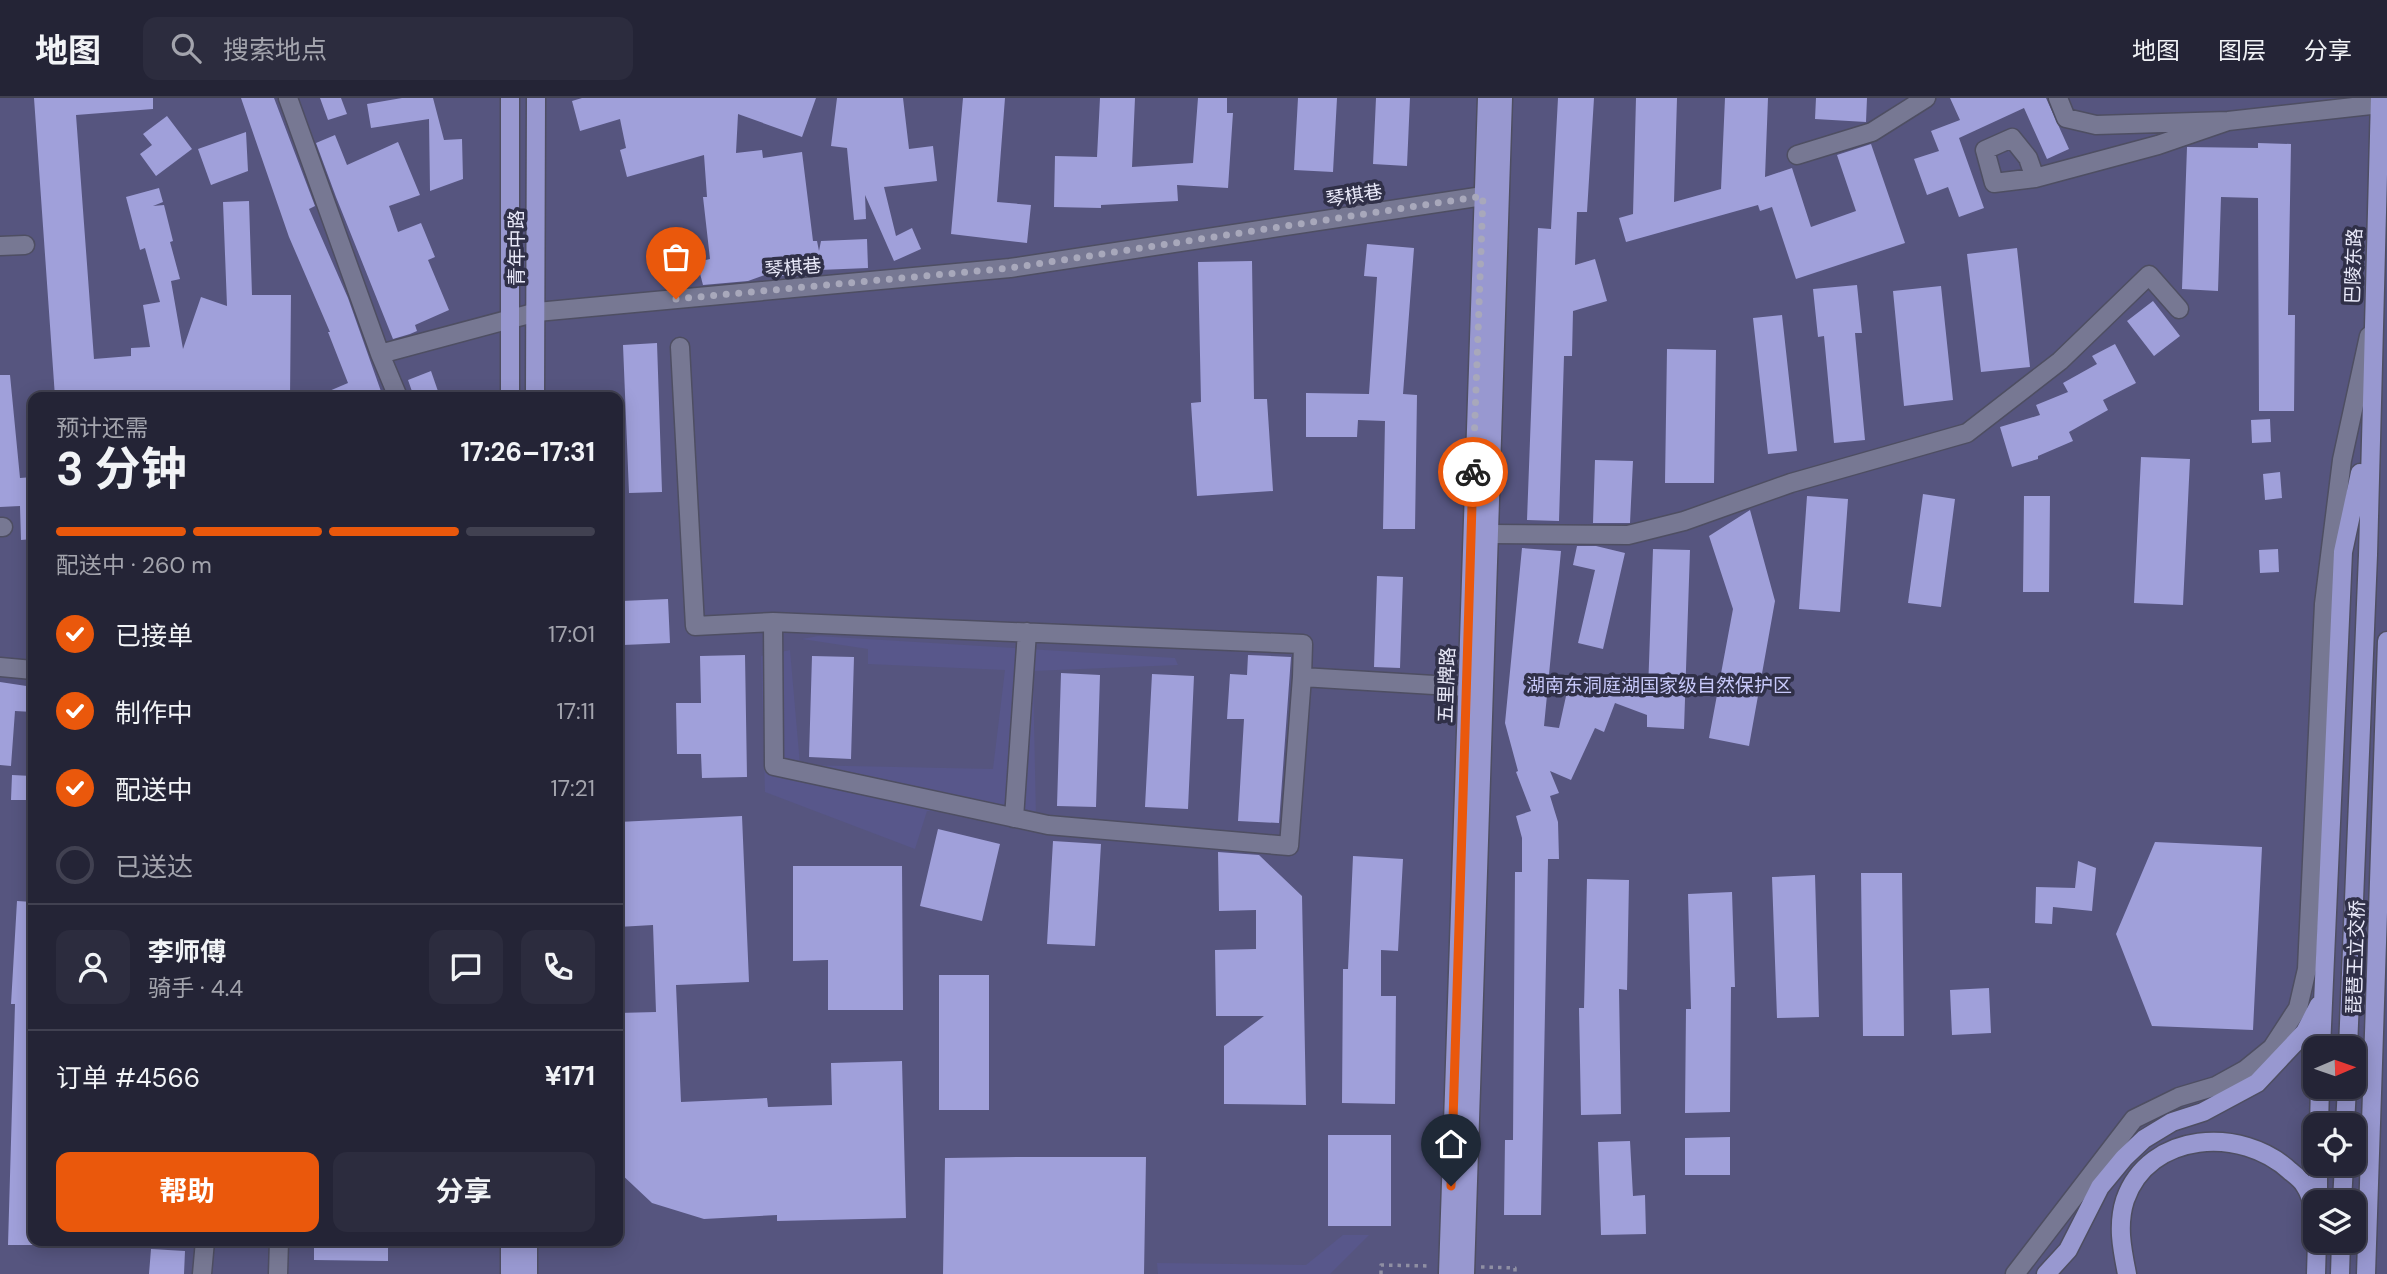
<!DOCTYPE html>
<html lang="zh">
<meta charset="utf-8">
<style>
:root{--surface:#242436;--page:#2c2c3e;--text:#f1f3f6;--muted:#a3a4ad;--line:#414151;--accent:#ea580c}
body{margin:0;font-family:"DM Sans","Noto Sans SC",sans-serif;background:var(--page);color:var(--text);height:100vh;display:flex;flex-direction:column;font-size:26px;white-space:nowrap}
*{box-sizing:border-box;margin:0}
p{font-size:23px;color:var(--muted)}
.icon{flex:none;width:38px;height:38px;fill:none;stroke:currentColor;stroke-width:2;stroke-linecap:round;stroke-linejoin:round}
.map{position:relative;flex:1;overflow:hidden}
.side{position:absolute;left:28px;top:294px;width:595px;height:854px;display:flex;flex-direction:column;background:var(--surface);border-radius:14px;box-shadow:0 4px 18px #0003,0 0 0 2px var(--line)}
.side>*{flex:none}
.needle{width:46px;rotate:88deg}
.fabs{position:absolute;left:2303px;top:938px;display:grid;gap:14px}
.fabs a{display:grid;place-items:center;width:63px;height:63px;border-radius:14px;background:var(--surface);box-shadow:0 4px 18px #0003,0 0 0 2px var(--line);font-size:35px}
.pin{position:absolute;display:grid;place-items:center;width:60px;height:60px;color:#fff;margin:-72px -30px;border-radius:50% 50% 50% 0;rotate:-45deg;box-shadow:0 0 7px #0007}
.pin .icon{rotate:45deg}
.courier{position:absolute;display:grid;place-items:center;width:70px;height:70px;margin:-35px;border:5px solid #ea580c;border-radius:50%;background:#fff;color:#222;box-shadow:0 2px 9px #0007}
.summary em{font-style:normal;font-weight:700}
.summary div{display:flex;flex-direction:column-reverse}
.summary{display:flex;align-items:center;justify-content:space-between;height:119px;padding:0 28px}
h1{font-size:46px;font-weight:700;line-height:52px}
.bar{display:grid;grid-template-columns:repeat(4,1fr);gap:10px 7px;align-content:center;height:84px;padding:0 28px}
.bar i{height:9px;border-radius:5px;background:var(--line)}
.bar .active{background:var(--accent)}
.bar p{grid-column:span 4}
.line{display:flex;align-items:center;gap:18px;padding:0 28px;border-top:2px solid var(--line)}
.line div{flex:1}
.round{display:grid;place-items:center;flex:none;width:74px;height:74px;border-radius:14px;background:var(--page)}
ol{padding:0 28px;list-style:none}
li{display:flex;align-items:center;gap:21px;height:77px}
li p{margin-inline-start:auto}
li .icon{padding:7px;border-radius:50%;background:var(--accent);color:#fff;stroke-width:4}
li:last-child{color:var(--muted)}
li i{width:38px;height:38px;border:4px solid var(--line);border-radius:50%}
.primary-button{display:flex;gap:14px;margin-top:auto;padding:14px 28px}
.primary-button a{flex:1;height:80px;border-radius:14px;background:var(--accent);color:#fff;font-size:28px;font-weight:700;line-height:80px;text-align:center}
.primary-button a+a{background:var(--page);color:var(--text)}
header{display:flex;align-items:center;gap:42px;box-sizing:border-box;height:98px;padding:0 35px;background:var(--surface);border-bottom:2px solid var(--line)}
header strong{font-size:33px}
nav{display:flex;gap:38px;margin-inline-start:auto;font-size:24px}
.search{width:490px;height:63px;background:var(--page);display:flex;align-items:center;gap:18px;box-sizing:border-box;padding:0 24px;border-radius:14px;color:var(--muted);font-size:26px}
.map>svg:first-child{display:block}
.green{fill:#56557f;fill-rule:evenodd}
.forest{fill:#58578b}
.building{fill:#a0a0da}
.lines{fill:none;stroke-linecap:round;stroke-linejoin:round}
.minor-casing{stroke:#4e4e62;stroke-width:21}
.major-casing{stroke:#4e4e62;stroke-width:21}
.path{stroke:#8f8fa3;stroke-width:3.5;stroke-dasharray:3.5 5;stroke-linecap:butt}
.minor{stroke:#777893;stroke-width:18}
.major{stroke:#9898d0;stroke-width:18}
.done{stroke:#a8a8bb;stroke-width:7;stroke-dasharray:0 12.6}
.route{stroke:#ea580c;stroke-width:9}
.labels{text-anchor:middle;stroke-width:7;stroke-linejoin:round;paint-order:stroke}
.street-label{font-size:19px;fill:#e9e9f9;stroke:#303048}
.park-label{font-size:19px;fill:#c7c8f9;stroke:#303048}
</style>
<header>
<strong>地图</strong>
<div class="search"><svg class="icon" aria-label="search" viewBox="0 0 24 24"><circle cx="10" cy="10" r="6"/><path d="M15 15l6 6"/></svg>搜索地点</div>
<nav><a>地图</a><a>图层</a><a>分享</a></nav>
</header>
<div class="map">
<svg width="2387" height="1176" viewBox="0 0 2387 1176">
<rect width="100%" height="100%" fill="#303048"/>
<path class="green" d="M0,0H2387V1176H0ZM33,299H618V1143H33ZM2315,950H2354V989H2315ZM2315,1027H2354V1066H2315ZM2315,1104H2354V1143H2315Z"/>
<path class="forest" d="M818,538L1175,560L1178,567L1033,573L1036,720L927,713L915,751L765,694L761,558L790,552L800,667L993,671L1005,572L868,566V551L802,541Z
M1343,1137H1369L1330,1176H1158L1157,1165L1306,1167Z"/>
<path class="building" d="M34,0H153V11L76,17L94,261L131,258V250L150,249L143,207L160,204L145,150L140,152L126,99L159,90L163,104L153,108L164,107L173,143L170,144L180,181L171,183L183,251L201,199L227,208L223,104L249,103L252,197H291L290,299H55Z
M241,0H274L315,108L309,111L348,200L383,299H315L348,285L328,234H330L289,139Z
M320,0H341L347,16L328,22Z
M402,0H433L444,42L462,41L463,81L430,93L429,21L371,30L367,6Z
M582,0H816L802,39L738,16L736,55L762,52L763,60L802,54L813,143H817L819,153L821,143L867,141L868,170L819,172V168L775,180L773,174L748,183L703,187L697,164L710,161L703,99H707L704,57L627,79L620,52L626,50L620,21L580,33L572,3Z
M837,0H903L909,51L933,48L937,83L884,89L896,138L912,130L921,151L901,160L894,163L865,97L866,121L854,122L847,50L831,48Z
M963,0H1005L997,104L1031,107L1027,145L951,136Z
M1100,0H1135L1132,69L1193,65L1198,0H1227V15H1233L1228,90L1177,87L1178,103L1101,107V110L1054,109L1055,58L1097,59Z
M1298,0H1337L1333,74L1294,72Z
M1376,0H1410L1407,68L1373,66Z
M1558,0H1594L1587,114H1577L1575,167L1595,161L1607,203L1573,213L1572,258H1564L1559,423L1527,422L1538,130L1551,131Z
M1636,0H1677L1674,104L1721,91L1725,0H1768L1765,79L1792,70L1811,129L1856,113L1837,57L1871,46L1905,145L1796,181L1772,109L1760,113L1758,107L1626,144L1619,120L1633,116Z
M1816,0H1867L1866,24L1815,21Z
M1950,0H2046L2069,51L2047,61L2024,10L1959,40L1984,110L1959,119L1948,89L1927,97L1914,61L1939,53L1931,33L1960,22Z
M167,18L192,51L156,78L140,56L152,47L143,36Z
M246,34L248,73L211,87L198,51Z
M335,37L347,67L398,44L420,97L389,108L398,134L421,125L435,159L428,162L449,212L415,227L417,233L410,236L393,241L336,99L316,45Z
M2258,45L2291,46L2288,217H2295L2294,313H2259L2258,100L2221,99L2218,193L2182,191L2187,49L2258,50Z
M1367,146L1414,150L1403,296L1417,297L1415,431H1383L1385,323L1358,322L1357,339H1306V295L1369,296L1377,179L1364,178Z
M2017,150L2030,269L1981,274L1967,156Z
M1252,163L1254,301H1267L1273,393L1197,398L1191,305L1201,304L1198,164Z
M1857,187L1862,235H1855L1865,342L1834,345L1824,238L1818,239L1813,191Z
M1941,188L1953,302L1904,308L1893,193Z
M2153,203L2180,238L2154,258L2127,223Z
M1782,217L1797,353L1768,356L1753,220Z
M657,245L662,394L629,395L623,247Z
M2115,246L2136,285L2103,302L2108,312L2069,334L2073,343L2038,358V361L2012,369L2000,329L2040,317L2036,307L2068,294L2063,285L2097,266L2092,258Z
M1667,251L1716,252L1714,385H1665Z
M431,273L440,299H414L408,282Z
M0,277H10L20,380L33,379V441L21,442L20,408L0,409Z
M2270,321L2271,344L2252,345L2251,322Z
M2141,359L2190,361L2183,507L2134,505Z
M1595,362L1633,363L1630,425H1593Z
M2280,374L2282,400L2265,402L2263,376Z
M1923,396L1955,401L1941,509L1908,505Z
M1807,398L1848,401L1840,514L1799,511Z
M2024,398H2050L2049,494H2023Z
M1750,412L1775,503L1749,648L1709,640L1733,511L1709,438Z
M1577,448H1596L1625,455L1603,551L1578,545L1595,472L1573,467Z
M1522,450L1561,453L1544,628L1559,630L1568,589L1597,592L1603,577L1648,593L1653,451L1690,452L1684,631L1647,629V617L1615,605L1604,634L1595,630L1571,682L1550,673L1559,695L1550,698L1558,724L1559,761H1548L1541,1117H1504L1505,1042H1513L1515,774H1522V740L1516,718L1531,713L1516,674L1518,673L1505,625Z
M2278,451L2279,474L2260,475L2259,452Z
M1377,478L1403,479L1400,570L1374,569Z
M668,501L670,545L623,547L621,503Z
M745,557L747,679L702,680L701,656H677L676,605H701L700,558Z
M1248,557L1291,559L1279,725L1238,723L1244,621H1227L1230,576L1247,577Z
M812,558L854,559L851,661L809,659Z
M1061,575L1100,577L1096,709L1057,708Z
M1152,576L1194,578L1188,711L1145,709Z
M0,584L33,589V614L15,613L11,668L0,667Z
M12,677L32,678L31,702H11Z
M742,718L749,884L676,887L681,1004L767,1000L768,1009L832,1007L831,965L902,963L906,1120L777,1123V1117L704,1121L652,1105L618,1073V915L656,914L653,827L618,829V724Z
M938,731L1000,746L982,823L920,808Z
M1053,743L1101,746L1095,848L1047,846Z
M2155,744L2262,749L2253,932L2152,928L2116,836Z
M1218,754L1259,757L1302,798L1306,1007L1224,1006V948L1264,918H1216L1215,852L1256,851V812L1219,813Z
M1353,758L1403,761L1398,853L1381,852V898H1396L1395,1006L1342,1005L1343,871H1348Z
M2078,763L2096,770L2092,813L2053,809L2052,826L2035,825L2036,789L2075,790Z
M793,768H902L903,912H828V862L793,863Z
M1861,775H1902L1904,938H1863Z
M1815,777L1819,919L1777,920L1772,779Z
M1587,781L1629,782L1627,892L1619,891L1621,1016L1581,1017L1579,910H1584Z
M1732,794L1735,889H1731L1730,1014L1685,1015L1686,911H1691L1688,796Z
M17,803L33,804V1147H8L15,906H11Z
M939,877H989V1012H939Z
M1989,890L1991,935L1952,937L1950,892Z
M1328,1037H1391V1128H1328Z
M1730,1039V1077H1685V1040Z
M1630,1043L1633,1098L1645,1097L1646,1136L1601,1137L1598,1044Z
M1017,1059H1146L1144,1176H943L945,1060Z
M314,1143H388V1163L314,1162Z
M151,1151L185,1153L184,1176H149Z"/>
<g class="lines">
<g class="minor-casing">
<path id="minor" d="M288,0L380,256L537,214L1010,170L1483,98
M2058,0L2066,20L2096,27L2228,23L2380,6
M1797,57L1872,34L1926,0
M2035,80L2028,60L2012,40L1985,52L1994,85L2035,80L2158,47L2228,23
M0,148L25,147
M680,249L695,528L773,524L774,668L1048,727L1289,748L1302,579L1467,589
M380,256L398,299
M0,429H3
M1488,436L1628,437L1684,423L1791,385L1967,335L2060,263L2149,177L2179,211
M773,524L1303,546L1302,579
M0,569L33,572
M1014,720L1027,534
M202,1176L205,1143
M278,1176L279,1143
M2015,1176L2134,1021L2179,999L2216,988L2245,972L2272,950L2298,910L2307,871L2324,506L2342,362L2369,238"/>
</g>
<g class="major-casing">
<path id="major" d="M510,299V0
M535,299L536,0
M2321,950L2343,454L2360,375
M2348,950L2368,457L2380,0
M2319,1027L2320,989
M2345,1027L2347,989
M2318,1104V1066
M2342,1104L2344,1066
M510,1143V1176
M528,1176V1143
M1448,1176L1487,0
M1465,1176L1503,0
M2046,1176L2068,1152L2100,1089L2124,1060L2144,1041L2172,1024L2203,1014L2257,985L2305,934L2319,907
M2127,1176C2122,1151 2117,1127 2125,1102C2149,1033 2242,1028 2290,1073C2295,1077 2302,1082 2305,1088C2310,1095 2312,1105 2315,1113
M2316,1176L2317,1143
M2340,1176L2341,1143
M2366,1176L2387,543"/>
</g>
<path class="path" d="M1481,1169L1515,1170V1176
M1381,1176V1167L1431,1168"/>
<use href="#minor" class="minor"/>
<use href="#major" class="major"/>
</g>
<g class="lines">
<path class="done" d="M676,201L1010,170L1483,98L1473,374"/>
<path class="route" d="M1451,1088L1473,374"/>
</g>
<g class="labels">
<g class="street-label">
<text transform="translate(1354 97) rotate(-9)" y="7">琴棋巷</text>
<text transform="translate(516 150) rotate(-90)" y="7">青年中路</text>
<text transform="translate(2353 168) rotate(-88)" y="7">巴陵东路</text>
<text transform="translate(793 169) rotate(-5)" y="7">琴棋巷</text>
<text transform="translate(1446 587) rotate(-88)" y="7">五里牌路</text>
<text transform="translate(2355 859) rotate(-88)" y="7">琵琶王立交桥</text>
</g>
<g class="park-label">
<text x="1659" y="594">湖南东洞庭湖国家级自然保护区</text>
</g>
</g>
</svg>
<div class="fabs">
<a><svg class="needle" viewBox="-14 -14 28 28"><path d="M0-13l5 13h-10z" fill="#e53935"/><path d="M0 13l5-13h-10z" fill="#a3a4ad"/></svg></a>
<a><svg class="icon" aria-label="locate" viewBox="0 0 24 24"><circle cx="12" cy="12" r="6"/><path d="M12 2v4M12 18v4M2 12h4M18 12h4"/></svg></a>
<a><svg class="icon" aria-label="layers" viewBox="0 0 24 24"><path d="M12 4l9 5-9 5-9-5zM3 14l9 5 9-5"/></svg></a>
</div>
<div class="pin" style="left:676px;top:201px;background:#ea580c"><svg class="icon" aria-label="bag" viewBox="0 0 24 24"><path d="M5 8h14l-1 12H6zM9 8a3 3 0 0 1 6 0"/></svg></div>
<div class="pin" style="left:1451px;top:1088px;background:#1f2937"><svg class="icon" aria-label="home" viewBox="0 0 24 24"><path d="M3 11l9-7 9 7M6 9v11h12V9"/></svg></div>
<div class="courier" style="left:1473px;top:374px"><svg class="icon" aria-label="bike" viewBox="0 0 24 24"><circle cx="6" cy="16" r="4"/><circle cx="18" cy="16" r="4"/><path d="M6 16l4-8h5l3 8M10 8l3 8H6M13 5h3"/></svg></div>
<section class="side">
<div class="summary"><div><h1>3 分钟</h1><p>预计还需</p></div><em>17:26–17:31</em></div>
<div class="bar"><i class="active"></i><i class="active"></i><i class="active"></i><i></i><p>配送中 · 260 m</p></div>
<ol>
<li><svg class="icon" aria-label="check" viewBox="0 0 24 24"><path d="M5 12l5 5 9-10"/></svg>已接单<p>17:01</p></li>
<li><svg class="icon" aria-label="check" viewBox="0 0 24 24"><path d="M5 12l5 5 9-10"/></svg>制作中<p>17:11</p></li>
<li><svg class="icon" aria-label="check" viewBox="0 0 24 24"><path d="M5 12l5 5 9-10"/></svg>配送中<p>17:21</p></li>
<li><i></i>已送达</li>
</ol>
<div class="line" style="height:126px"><a class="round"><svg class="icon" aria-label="person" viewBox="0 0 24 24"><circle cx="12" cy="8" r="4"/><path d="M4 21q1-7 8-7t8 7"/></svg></a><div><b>李师傅</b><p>骑手 · 4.4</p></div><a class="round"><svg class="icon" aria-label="chat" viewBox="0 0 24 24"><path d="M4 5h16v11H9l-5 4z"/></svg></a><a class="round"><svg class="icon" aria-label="phone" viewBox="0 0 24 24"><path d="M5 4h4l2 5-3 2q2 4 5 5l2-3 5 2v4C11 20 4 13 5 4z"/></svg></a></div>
<div class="line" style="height:91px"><div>订单 #4566</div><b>¥171</b></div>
<div class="primary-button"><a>帮助</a><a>分享</a></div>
</section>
</div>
